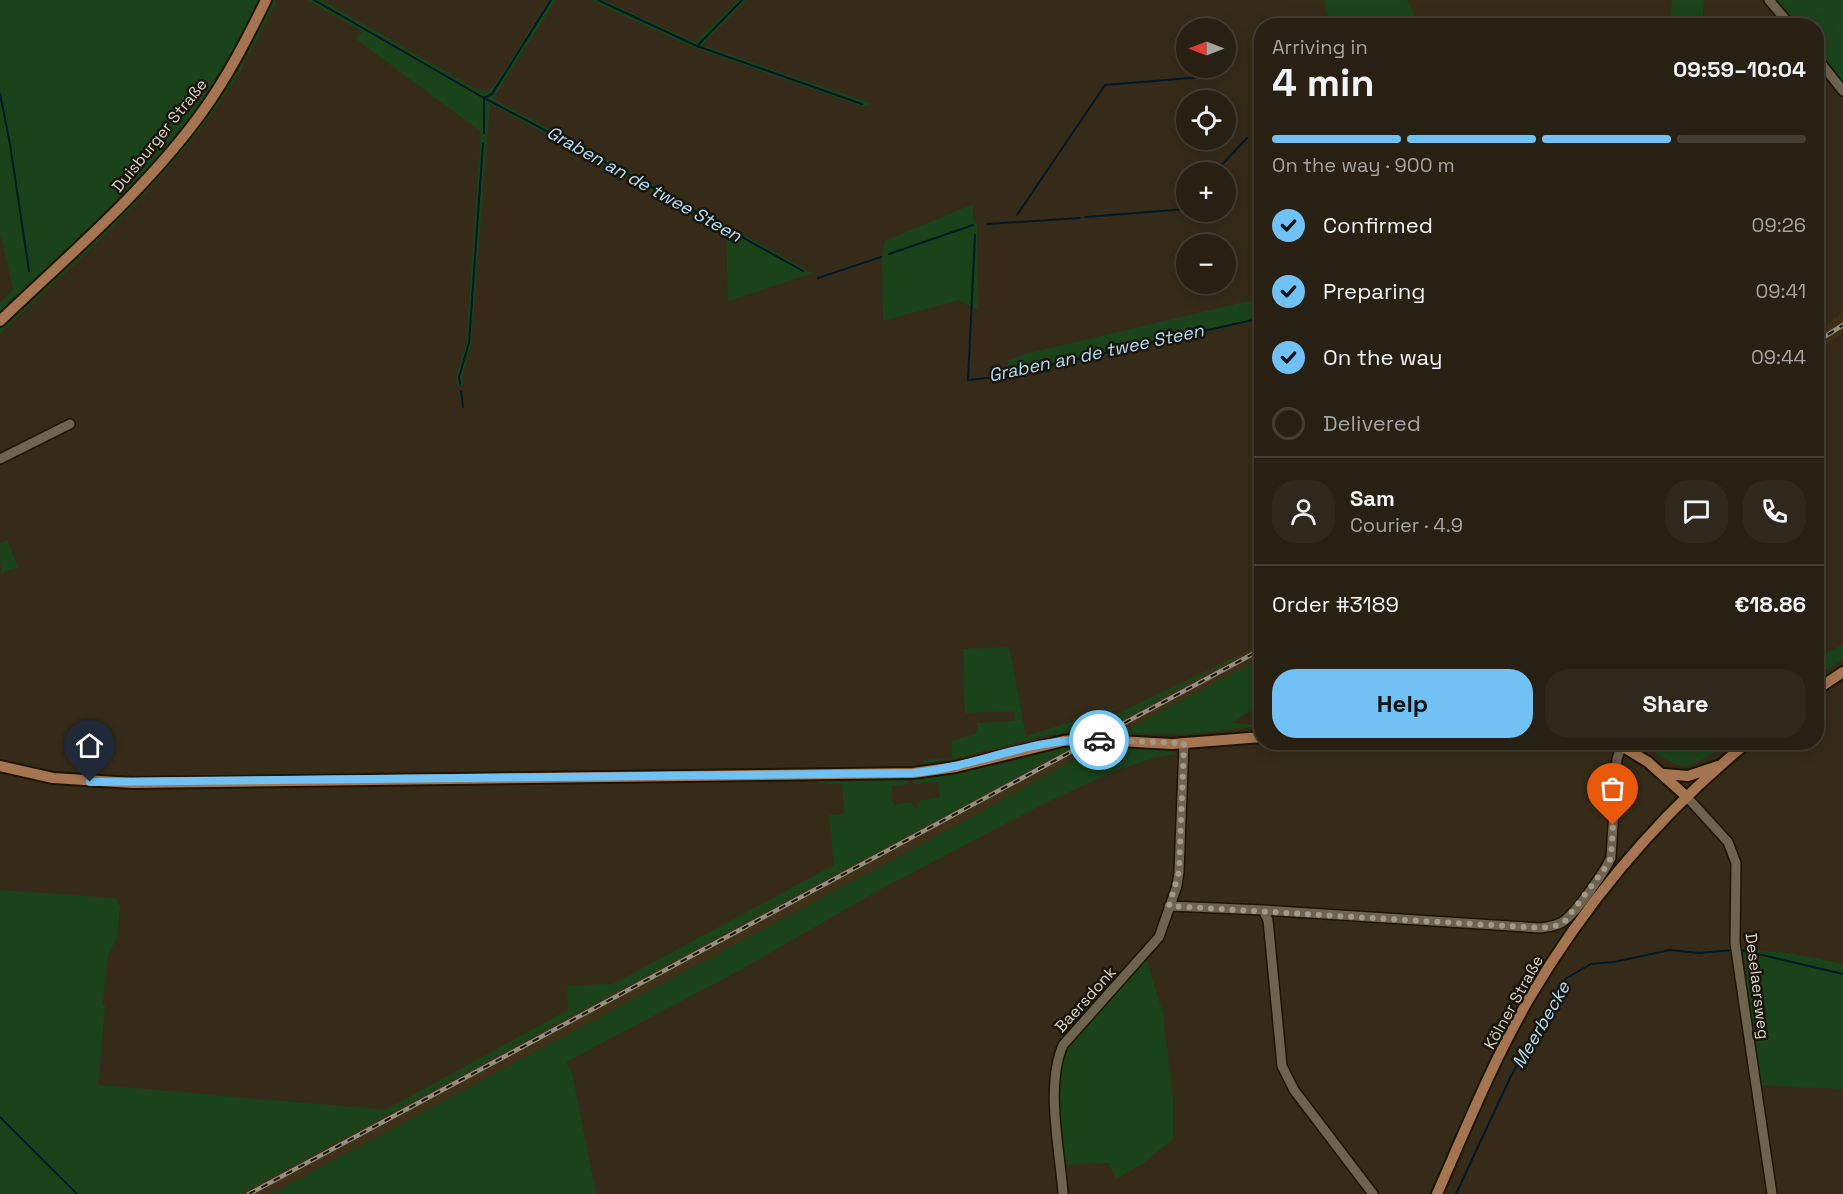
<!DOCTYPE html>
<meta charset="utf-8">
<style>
:root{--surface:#282013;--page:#30281c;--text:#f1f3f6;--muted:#a5a3a0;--line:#443e33;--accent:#71c1f5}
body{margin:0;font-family:"Space Grotesk",sans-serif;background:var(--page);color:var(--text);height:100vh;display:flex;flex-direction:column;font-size:22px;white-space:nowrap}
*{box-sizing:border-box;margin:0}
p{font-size:20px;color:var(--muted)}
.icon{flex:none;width:33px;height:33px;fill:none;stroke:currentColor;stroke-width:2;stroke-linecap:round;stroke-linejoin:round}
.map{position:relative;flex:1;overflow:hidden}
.sheet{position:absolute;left:1254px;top:18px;width:570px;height:732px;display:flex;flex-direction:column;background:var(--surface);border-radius:24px;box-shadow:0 3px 15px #0003,0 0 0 2px var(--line)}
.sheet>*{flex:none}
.needle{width:39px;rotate:270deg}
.tools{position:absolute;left:1176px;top:18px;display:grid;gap:12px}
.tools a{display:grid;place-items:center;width:60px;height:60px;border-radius:50%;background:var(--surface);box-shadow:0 3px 15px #0003,0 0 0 2px var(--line);font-size:30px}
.pin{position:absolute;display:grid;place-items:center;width:51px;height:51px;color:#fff;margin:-62px -26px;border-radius:50% 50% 50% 0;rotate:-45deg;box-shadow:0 0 6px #0007}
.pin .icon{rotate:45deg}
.courier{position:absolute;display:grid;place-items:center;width:60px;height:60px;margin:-30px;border:4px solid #71c1f5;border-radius:50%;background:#fff;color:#222;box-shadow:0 2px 8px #0007}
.overview em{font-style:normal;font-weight:800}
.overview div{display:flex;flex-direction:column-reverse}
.overview{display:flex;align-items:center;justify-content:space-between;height:102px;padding:0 18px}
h1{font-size:39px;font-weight:800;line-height:45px}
.bar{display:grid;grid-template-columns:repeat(4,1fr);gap:9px 6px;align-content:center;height:72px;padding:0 18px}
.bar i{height:8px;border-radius:4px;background:var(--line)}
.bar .on{background:var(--accent)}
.bar p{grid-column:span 4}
.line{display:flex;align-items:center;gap:15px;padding:0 18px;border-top:2px solid var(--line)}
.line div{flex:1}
.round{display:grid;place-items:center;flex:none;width:63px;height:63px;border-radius:24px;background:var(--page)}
ol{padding:0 18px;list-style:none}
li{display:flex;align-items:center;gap:18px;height:66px}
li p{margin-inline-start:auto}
li .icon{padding:6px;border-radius:50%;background:var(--accent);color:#111;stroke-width:4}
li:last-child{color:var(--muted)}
li i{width:33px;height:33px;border:3px solid var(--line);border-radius:50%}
.button{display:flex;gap:12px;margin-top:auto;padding:12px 18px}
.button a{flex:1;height:69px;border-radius:24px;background:var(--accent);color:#111;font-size:24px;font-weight:800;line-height:69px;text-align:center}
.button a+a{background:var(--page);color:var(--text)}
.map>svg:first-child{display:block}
.built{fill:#3e3117}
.green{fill:#1b431a}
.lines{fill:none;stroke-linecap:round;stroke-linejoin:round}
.stream{stroke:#001928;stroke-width:2}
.minor-casing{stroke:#1d1403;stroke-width:12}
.major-casing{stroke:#1d1403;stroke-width:14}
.minor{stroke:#6e634e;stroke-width:9}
.major{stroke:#a57450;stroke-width:10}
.rail-casing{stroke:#968e80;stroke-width:4.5}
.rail{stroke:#19150c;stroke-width:2;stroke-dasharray:7;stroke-linecap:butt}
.done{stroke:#a1998b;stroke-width:6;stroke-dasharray:0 10.8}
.route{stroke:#71c1f5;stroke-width:8}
.labels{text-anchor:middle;stroke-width:5;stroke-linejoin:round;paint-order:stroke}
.street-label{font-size:16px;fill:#dad4c8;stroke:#19150c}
.water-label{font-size:18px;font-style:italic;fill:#b2def8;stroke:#19150c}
</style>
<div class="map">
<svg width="1843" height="1194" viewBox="0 0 1843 1194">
<rect width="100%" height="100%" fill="#362b19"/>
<path class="built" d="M1843,312V333L1817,351V332Z
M1261,643V658L965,821L271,1194H240Z"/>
<path class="green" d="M0,0H262C249,24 237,49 223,73C167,167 78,241 0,316V303L13,290L0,230Z
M271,0H277L249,56L247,50Z
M307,0H322L478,90L486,91L494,86L549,0H556L493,99L633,173L812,273L728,301L726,232L490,104L471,345L462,377L463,385H457L456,377L466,344L481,132L356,39L362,32Z
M590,0H603L695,42L738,0H746L702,45L873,104L863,107L692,47Z
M1324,0H1407L1413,11L1416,25H1329Z
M1672,0H1704L1702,25H1669Z
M1774,0H1843V85L1817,52L1816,26L1795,25Z
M247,60C184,168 90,249 0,334V327L112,220L240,61Z
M973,204V219L977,223L978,310L959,300L883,321L882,254L885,241Z
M1261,298V320L1030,369L1012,376L1007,361L1025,354Z
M7,540L18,567L1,574L0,543Z
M1843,645V660L1825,671L1817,673V657Z
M1009,647L1026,736L1119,707L1108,714L1091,731L1052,734L952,759L923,763V760L952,758V741L977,733V723L1015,721L1014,711L965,713L963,649Z
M1248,651L1100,732H1098L1099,727L1115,715Z
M1261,658V707L1244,714L1233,723L1261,726L1189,734L1121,733Z
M1638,743H1728C1675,777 1690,771 1638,743Z
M1076,745L240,1194H0V890L115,898L120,907L117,937L108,955L102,1005L105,1006L98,1085L385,1110L568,1010L567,986L613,984L834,865L829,815L844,814L842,784L818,783L819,780L907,778L908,784L892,786V801L894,805L912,802L913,808H918V801L940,797L938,782L913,784L914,778L961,771L1064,746Z
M1100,745L1168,749L1177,754L1154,758L1117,770L1045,803L879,890L744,968L566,1062L572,1073L596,1194H271L965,821Z
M1744,950L1790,953L1843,964V1089L1756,1085Z
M1145,956L1163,1013L1173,1100V1139L1142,1164L1116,1179L1109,1163L1060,1165L1055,1103L1064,1045Z"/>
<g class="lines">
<path class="stream" d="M314,0L484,98L492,94L551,0
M598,0L697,46L742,0
M697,46L862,104
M0,94L10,144L29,271
M484,98L632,176L803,271
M484,133V98
M1215,172L1247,138
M1017,215L1105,85L1214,76
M1086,217L1186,209
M987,224L1080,218
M975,235L968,380L996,377L1262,318
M889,254L973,225
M818,278L881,257
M460,384L459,377L469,343L483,143
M461,391L463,407
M1741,950L1843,974
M0,1117L77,1194
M1456,1194L1510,1078L1565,979L1591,964L1614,962L1670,950L1699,953L1734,950"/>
<g class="minor-casing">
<path id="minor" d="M1769,0L1791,26
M1816,57L1843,91
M0,459L70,424
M1687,797L1728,842L1736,863L1735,943L1772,1194
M1169,906L1263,910L1268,920L1282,1066L1294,1090L1373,1194
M1263,910L1541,928C1549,927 1557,926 1564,921C1577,911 1603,874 1611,858L1617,759L1622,745
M1063,1194C1060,1150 1045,1086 1063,1045L1159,937L1177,886L1179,872L1184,743"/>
</g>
<g class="major-casing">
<path id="major" d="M0,321C70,254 146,190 203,111C228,76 247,39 266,0
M1816,690L1843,672
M1388,742L1458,745L1501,742
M1615,742L1648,762L1687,797
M0,766L53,778L132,783L913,773L956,767L1063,741L1083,739L1172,744L1262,737
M1664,774L1688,776L1718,766
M1437,1194C1466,1128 1494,1059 1530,997C1587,901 1661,813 1748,742"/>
</g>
<use href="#minor" class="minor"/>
<use href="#major" class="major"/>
<g class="rail-casing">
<path id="rail" d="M1816,342L1843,325
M249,1194L1262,649"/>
</g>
<use href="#rail" class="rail"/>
</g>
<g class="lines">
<path class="done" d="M1099,740L1184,743L1179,872L1169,906L1541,928L1555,926L1565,921L1605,868L1611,858L1613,825"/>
<path class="route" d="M90,782L913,773C976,767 1035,736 1099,740"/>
</g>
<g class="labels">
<g class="street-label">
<text transform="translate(159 135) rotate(-51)" y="6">Duisburger Straße</text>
<text transform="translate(1758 986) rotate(83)" y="6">Deselaersweg</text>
<text transform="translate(1085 999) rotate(-48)" y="6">Baersdonk</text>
<text transform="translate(1513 1002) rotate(-61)" y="6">Kölner Straße</text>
</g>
<g class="water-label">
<text transform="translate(644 184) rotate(29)" y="6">Graben an de twee Steen</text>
<text transform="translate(1096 353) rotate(-12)" y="6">Graben an de twee Steen</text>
<text transform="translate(1541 1025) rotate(-60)" y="6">Meerbecke</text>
</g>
</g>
</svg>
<div class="tools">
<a><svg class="needle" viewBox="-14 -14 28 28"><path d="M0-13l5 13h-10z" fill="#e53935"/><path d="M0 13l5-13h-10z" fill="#a5a3a0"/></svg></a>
<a><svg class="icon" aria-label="locate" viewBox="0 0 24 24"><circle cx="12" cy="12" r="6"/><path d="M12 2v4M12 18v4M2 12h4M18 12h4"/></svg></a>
<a>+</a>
<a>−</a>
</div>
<div class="pin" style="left:1613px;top:825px;background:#ea580c"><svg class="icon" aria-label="bag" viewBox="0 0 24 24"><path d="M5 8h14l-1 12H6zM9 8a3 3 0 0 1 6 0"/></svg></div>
<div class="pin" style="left:90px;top:782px;background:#1f2937"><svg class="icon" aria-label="home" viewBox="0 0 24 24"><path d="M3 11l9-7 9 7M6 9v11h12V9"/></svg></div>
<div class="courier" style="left:1099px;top:740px"><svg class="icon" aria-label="car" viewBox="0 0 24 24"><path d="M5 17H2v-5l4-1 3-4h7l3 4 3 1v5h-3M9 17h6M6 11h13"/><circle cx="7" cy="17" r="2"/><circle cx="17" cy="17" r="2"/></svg></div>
<section class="sheet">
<div class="overview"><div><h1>4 min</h1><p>Arriving in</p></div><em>09:59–10:04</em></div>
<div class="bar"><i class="on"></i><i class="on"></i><i class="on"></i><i></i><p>On the way · 900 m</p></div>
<ol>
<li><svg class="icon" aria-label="check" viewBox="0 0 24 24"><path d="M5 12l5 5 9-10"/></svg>Confirmed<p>09:26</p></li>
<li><svg class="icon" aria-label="check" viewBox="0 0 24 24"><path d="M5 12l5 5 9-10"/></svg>Preparing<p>09:41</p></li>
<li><svg class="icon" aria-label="check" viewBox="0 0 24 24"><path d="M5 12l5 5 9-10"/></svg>On the way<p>09:44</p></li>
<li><i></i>Delivered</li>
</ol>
<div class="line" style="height:108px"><a class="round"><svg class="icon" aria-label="person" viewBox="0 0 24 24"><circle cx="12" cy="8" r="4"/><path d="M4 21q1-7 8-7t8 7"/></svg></a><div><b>Sam</b><p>Courier · 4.9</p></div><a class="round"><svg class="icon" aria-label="chat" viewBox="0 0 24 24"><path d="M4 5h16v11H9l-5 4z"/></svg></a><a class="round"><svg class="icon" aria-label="phone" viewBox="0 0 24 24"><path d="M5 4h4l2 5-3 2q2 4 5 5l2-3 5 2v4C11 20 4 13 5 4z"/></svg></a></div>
<div class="line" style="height:78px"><div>Order #3189</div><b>€18.86</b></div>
<div class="button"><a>Help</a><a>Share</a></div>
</section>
</div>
